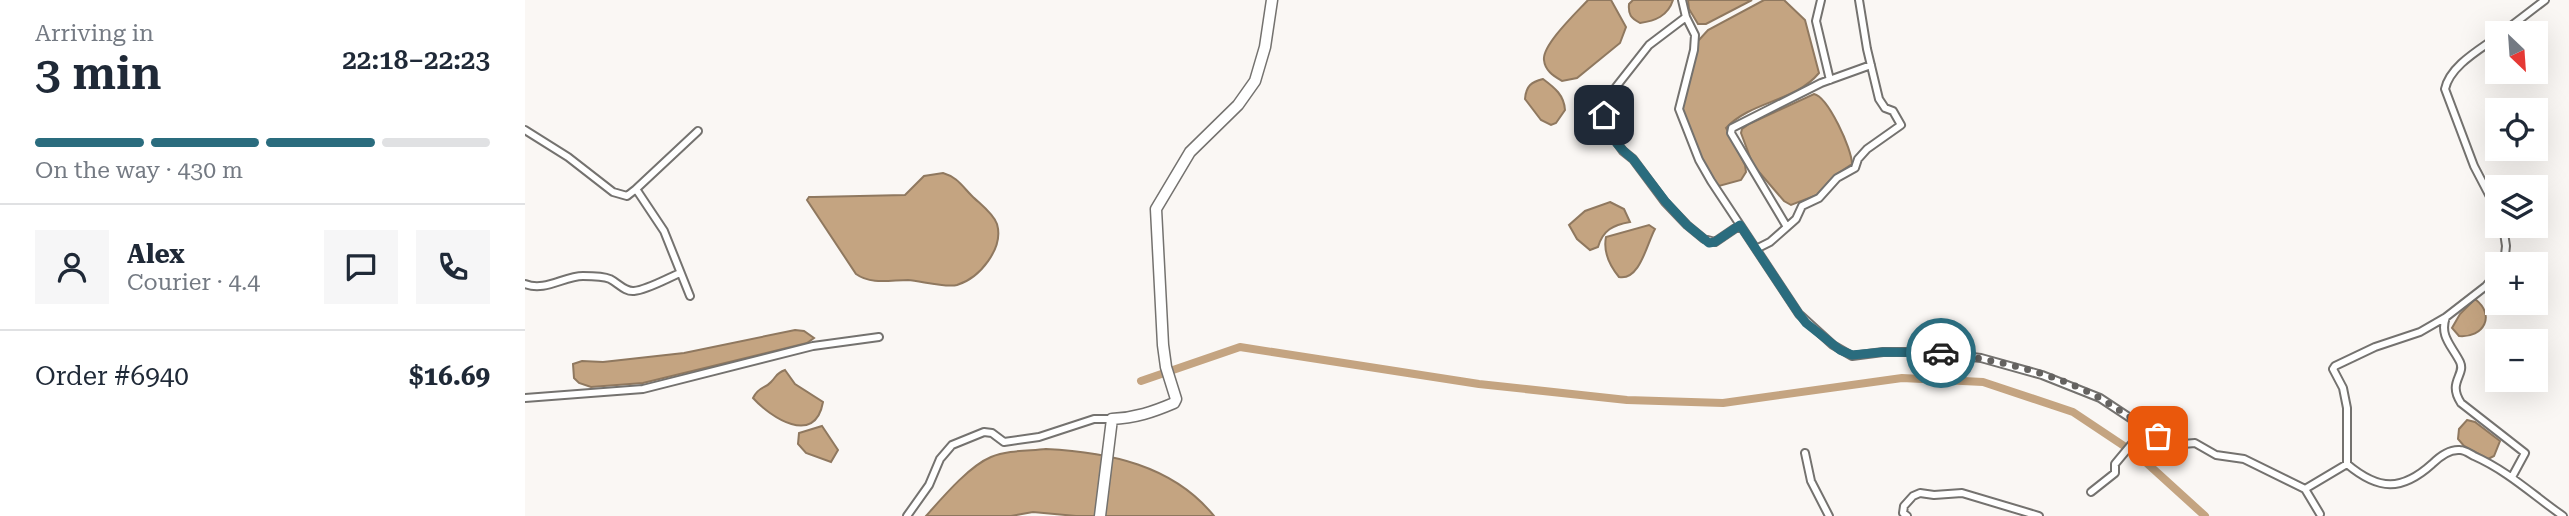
<!DOCTYPE html>
<meta charset="utf-8">
<style>
:root{--surface:#fff;--page:#f6f6f7;--text:#1f2937;--muted:#747a83;--line:#e0e1e3;--accent:#2a6c7e}
body{margin:0;font-family:"Roboto Serif",serif;background:var(--page);color:var(--text);height:100vh;display:flex;flex-direction:column;font-size:26px;white-space:nowrap}
*{box-sizing:border-box;margin:0}
p{font-size:23px;color:var(--muted)}
.icon{flex:none;width:38px;height:38px;fill:none;stroke:currentColor;stroke-width:2;stroke-linecap:round;stroke-linejoin:round}
.map{position:relative;flex:1;overflow:hidden}
.side{display:flex;flex-direction:column;background:var(--surface);width:525px}
.side>*{flex:none}
.needle{width:46px;rotate:155deg}
.fabs{position:absolute;left:1960px;top:21px;display:grid;gap:14px}
.fabs a{display:grid;place-items:center;width:63px;height:63px;border-radius:0px;background:var(--surface);box-shadow:0 7px 28px #0002;font-size:35px}
.pin{position:absolute;display:grid;place-items:center;width:60px;height:60px;color:#fff;margin:-30px;border-radius:14px;box-shadow:0 4px 10px #0006}
.courier{position:absolute;display:grid;place-items:center;width:70px;height:70px;margin:-35px;border:5px solid #2a6c7e;border-radius:50%;background:#fff;color:#222;box-shadow:0 2px 9px #0007}
.summary em{font-style:normal;font-weight:600}
.summary div{display:flex;flex-direction:column-reverse}
.summary{display:flex;align-items:center;justify-content:space-between;height:119px;padding:0 35px}
h1{font-size:46px;font-weight:600;line-height:52px}
.bar{display:grid;grid-template-columns:repeat(4,1fr);gap:10px 7px;align-content:center;height:84px;padding:0 35px}
.bar i{height:9px;border-radius:5px;background:var(--line)}
.bar .on{background:var(--accent)}
.bar p{grid-column:span 4}
.line{display:flex;align-items:center;gap:18px;padding:0 35px;border-top:2px solid var(--line)}
.line div{flex:1}
.round{display:grid;place-items:center;flex:none;width:74px;height:74px;border-radius:0px;background:var(--page)}
main{display:flex;flex:1;min-height:0}
.map>svg:first-child{display:block}
.water{fill:#c4a481;stroke:#8f785f;stroke-width:2}
.lines{fill:none;stroke-linecap:round;stroke-linejoin:round}
.canal{stroke:#c4a481;stroke-width:8}
.street-casing{stroke:#74726f;stroke-width:10}
.secondary-casing{stroke:#74726f;stroke-width:13}
.street{stroke:#fff;stroke-width:6}
.secondary{stroke:#fff;stroke-width:10}
.done{stroke:#646260;stroke-width:7;stroke-dasharray:0 12.6}
.route{stroke:#2a6c7e;stroke-width:9}
</style>
<main>
<section class="side">
<div class="summary"><div><h1>3 min</h1><p>Arriving in</p></div><em>22:18–22:23</em></div>
<div class="bar"><i class="on"></i><i class="on"></i><i class="on"></i><i></i><p>On the way · 430 m</p></div>
<div class="line" style="height:126px"><a class="round"><svg class="icon" aria-label="person" viewBox="0 0 24 24"><circle cx="12" cy="8" r="4"/><path d="M4 21q1-7 8-7t8 7"/></svg></a><div><b>Alex</b><p>Courier · 4.4</p></div><a class="round"><svg class="icon" aria-label="chat" viewBox="0 0 24 24"><path d="M4 5h16v11H9l-5 4z"/></svg></a><a class="round"><svg class="icon" aria-label="phone" viewBox="0 0 24 24"><path d="M5 4h4l2 5-3 2q2 4 5 5l2-3 5 2v4C11 20 4 13 5 4z"/></svg></a></div>
<div class="line" style="height:91px"><div>Order #6940</div><b>$16.69</b></div>
</section>
<div class="map">
<svg width="2044" height="516" viewBox="0 0 2044 516">
<rect width="100%" height="100%" fill="#faf7f4"/>
<path class="water" d="M1063,0H1086L1101,27L1095,43L1052,78L1037,81C1029,76 1020,71 1019,60C1017,45 1052,12 1063,0Z
M1108,0H1148C1143,16 1130,21 1115,23C1106,18 1103,15 1104,4Z
M1163,0H1227L1181,24H1173L1164,9Z
M1239,0H1259L1280,20L1294,73C1270,102 1226,101 1201,128L1220,165L1221,172L1216,180L1194,186L1184,177L1163,131L1157,108L1173,41L1183,30Z
M1018,79C1030,88 1039,95 1040,110L1031,123L1026,125L1016,120L1000,99C1001,86 1006,82 1018,79Z
M1289,94C1303,97 1327,149 1327,164L1309,176L1292,195L1266,205L1259,201L1228,165L1216,133L1217,129L1224,124Z
M418,173C432,177 437,186 447,196C455,204 468,213 472,224C479,248 455,278 432,285C421,288 396,281 383,280C366,280 346,285 331,274L282,200L284,197H289L380,195L399,176Z
M1085,202L1099,209L1105,222C1088,225 1078,230 1073,247L1065,250L1052,239L1044,225L1060,211Z
M1124,225L1130,229C1122,243 1115,281 1094,277C1085,266 1078,252 1081,237Z
M1950,299C1971,315 1959,338 1934,336L1927,328L1935,314Z
M270,330L279,331L289,338L282,343L118,383L66,387L54,383L49,378L48,364L57,361L78,362L159,353Z
M260,370L270,384L298,402C290,447 245,417 228,398C234,386 240,389 246,382C252,376 251,373 260,370Z
M1942,420L1950,422L1975,441L1969,456L1963,459L1939,446L1933,439L1934,429Z
M297,426L313,450L306,462L281,453L273,444L274,433Z
M521,449C583,452 648,465 689,516H551L508,512L486,516H401C417,498 444,466 466,457C483,450 503,451 521,449Z"/>
<g class="lines">
<path class="canal" d="M616,381L715,347L954,384L1102,400L1198,403L1377,378L1458,382L1548,412L1614,456L1680,516"/>
<g class="street-casing">
<path id="street" d="M1157,0L1161,17L1170,35L1169,50L1154,109L1174,160L1186,181L1274,314L1308,345L1327,356L1358,352H1403L1456,358L1517,375L1575,398L1646,445L1670,443L1691,455L1719,459L1780,489L1822,464C1854,491 1877,491 1907,464C1914,457 1924,449 1935,450C1940,450 1945,454 1949,456C1983,471 2008,495 2038,516
M1296,0L1291,21L1305,80
M1161,17L1124,45L1087,92L1079,115L1080,126L1098,151L1108,159L1140,202L1162,225L1179,239L1190,242L1215,225
M1977,33L2020,0
M1972,37C1954,50 1925,66 1920,89L1949,166L1972,210
M0,130L43,157L88,192L102,196L111,189L139,231L165,296
M111,189L173,131
M1978,226L1981,246L1979,264
M1262,227L1206,133L1207,128L1296,83L1346,65
M1231,249L1245,242L1262,227L1271,219L1277,206L1294,198L1312,178L1330,168L1333,159L1342,149L1376,125L1368,111L1360,108L1354,99L1342,49L1334,0
M0,284C20,292 39,276 58,276C66,276 78,276 85,279C93,283 100,292 109,291C122,290 143,278 155,273
M1921,317C1914,336 1927,346 1935,362C1941,375 1922,382 1936,403L2000,453L1987,477
M0,398L118,389L288,346L354,337
M1280,453L1286,481L1304,516
M1822,464V408L1818,388L1808,369L1810,366L1850,347L1895,332L1921,317L1961,286L1972,273
M1780,489L1795,514
M1566,492L1590,473V464L1620,428
M382,516L404,485L415,459L427,445L459,432L467,433L479,442L514,437L569,419H587
M1382,516L1378,513L1379,506L1388,496L1395,493L1409,495L1437,493L1514,516"/>
</g>
<g class="secondary-casing">
<path id="secondary" d="M575,516L587,419C610,418 628,412 649,403L651,399L641,367L638,345L631,209L665,152L713,105L730,81L740,47L747,0"/>
</g>
<use href="#street" class="street"/>
<use href="#secondary" class="secondary"/>
</g>
<g class="lines">
<path class="done" d="M1416,353C1469,359 1526,372 1573,397C1594,409 1613,423 1633,436"/>
<path class="route" d="M1079,115C1081,133 1094,148 1108,159L1140,201L1162,225L1184,243L1190,242L1215,225L1274,314L1281,323L1315,350L1327,355L1358,352L1416,353"/>
</g>
</svg>
<div class="fabs">
<a><svg class="needle" viewBox="-14 -14 28 28"><path d="M0-13l5 13h-10z" fill="#e53935"/><path d="M0 13l5-13h-10z" fill="#747a83"/></svg></a>
<a><svg class="icon" aria-label="locate" viewBox="0 0 24 24"><circle cx="12" cy="12" r="6"/><path d="M12 2v4M12 18v4M2 12h4M18 12h4"/></svg></a>
<a><svg class="icon" aria-label="layers" viewBox="0 0 24 24"><path d="M12 4l9 5-9 5-9-5zM3 14l9 5 9-5"/></svg></a>
<a>+</a>
<a>−</a>
</div>
<div class="pin" style="left:1633px;top:436px;background:#ea580c"><svg class="icon" aria-label="bag" viewBox="0 0 24 24"><path d="M5 8h14l-1 12H6zM9 8a3 3 0 0 1 6 0"/></svg></div>
<div class="pin" style="left:1079px;top:115px;background:#1f2937"><svg class="icon" aria-label="home" viewBox="0 0 24 24"><path d="M3 11l9-7 9 7M6 9v11h12V9"/></svg></div>
<div class="courier" style="left:1416px;top:353px"><svg class="icon" aria-label="car" viewBox="0 0 24 24"><path d="M5 17H2v-5l4-1 3-4h7l3 4 3 1v5h-3M9 17h6M6 11h13"/><circle cx="7" cy="17" r="2"/><circle cx="17" cy="17" r="2"/></svg></div>
</div>
</main>
